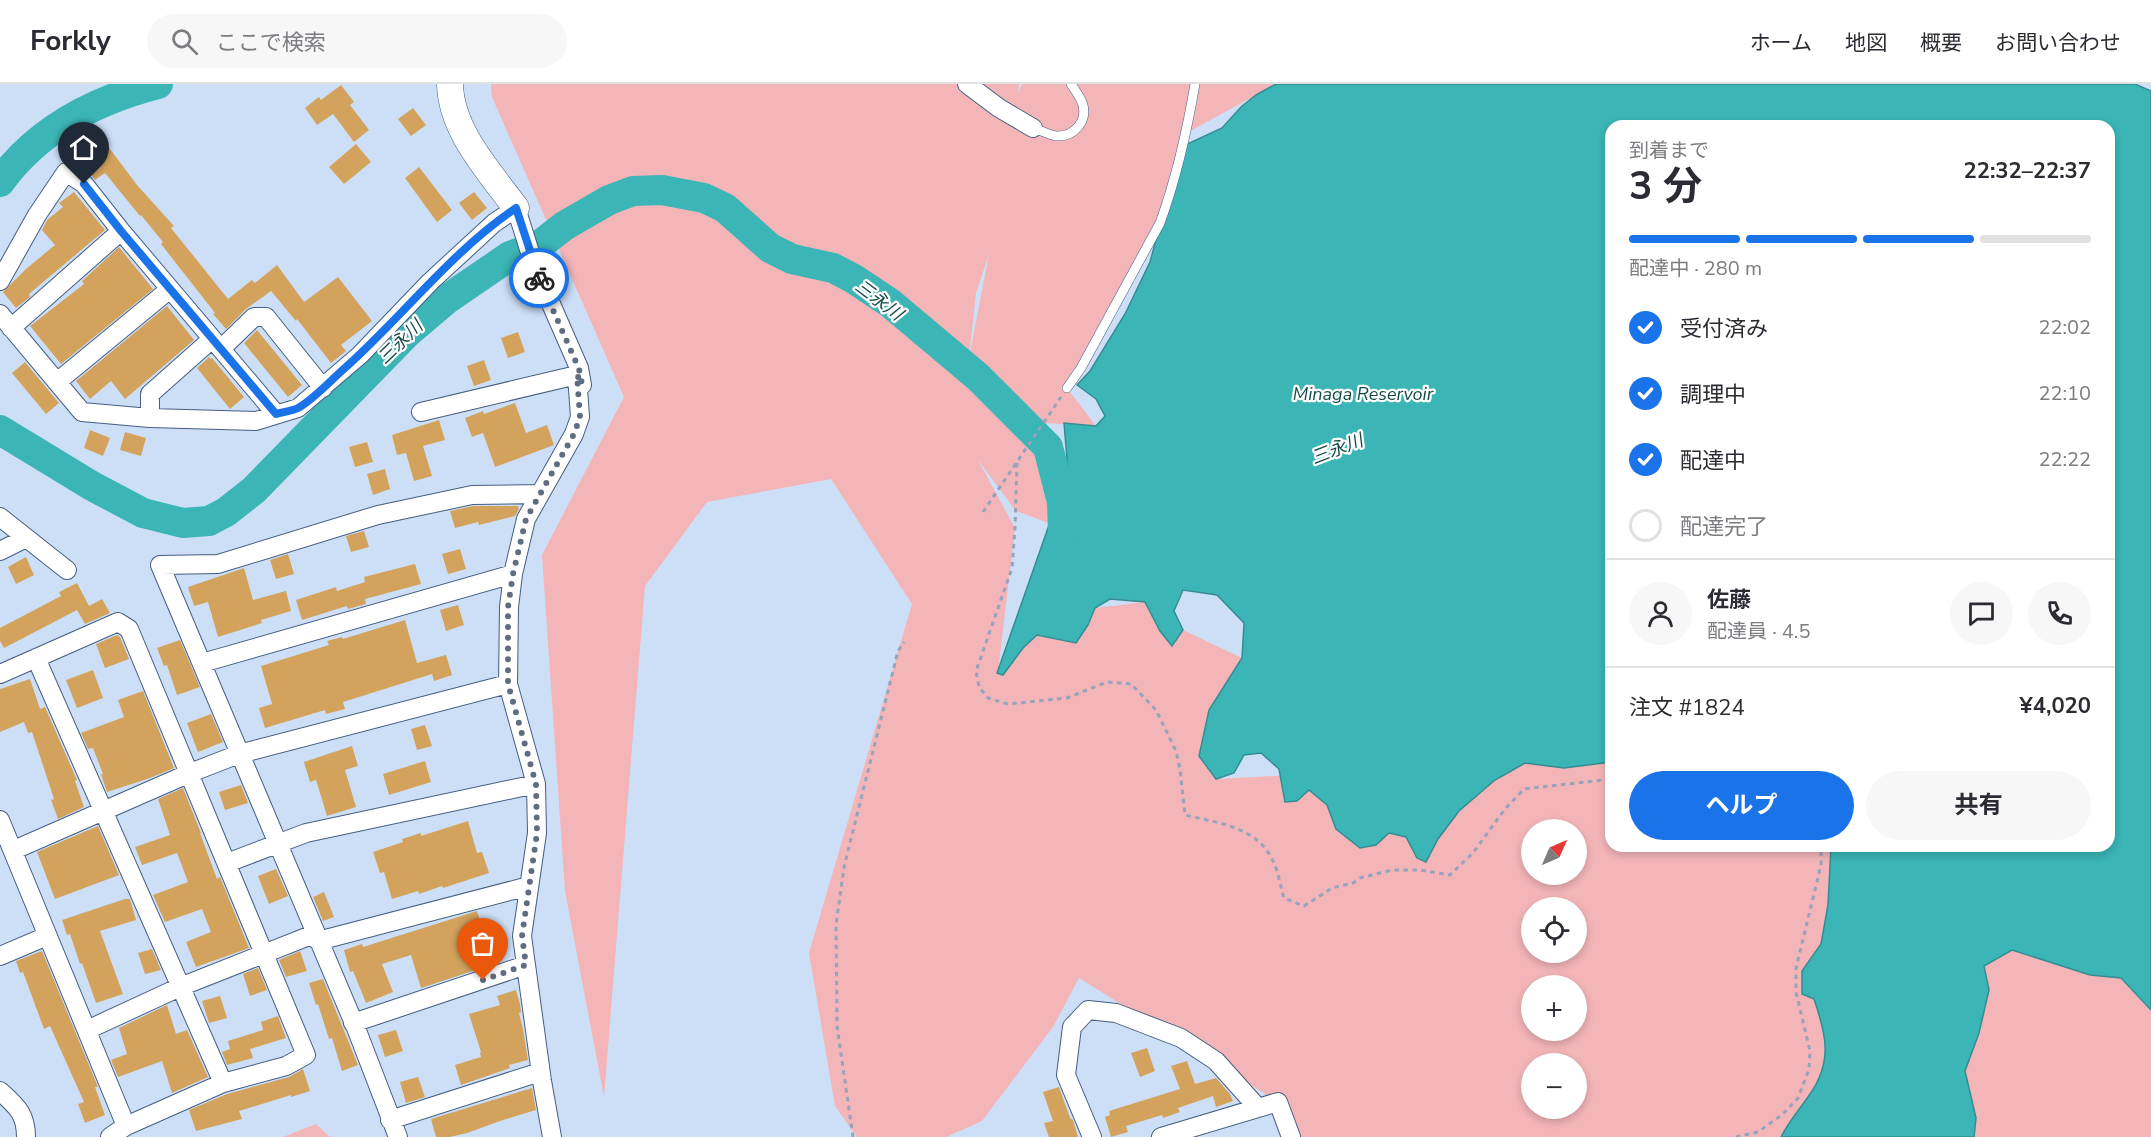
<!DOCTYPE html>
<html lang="ja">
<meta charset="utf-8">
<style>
:root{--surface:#fff;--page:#f7f7f7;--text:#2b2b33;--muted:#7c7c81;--line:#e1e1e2;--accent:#1a73e8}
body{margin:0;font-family:"Nunito Sans","Noto Sans JP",sans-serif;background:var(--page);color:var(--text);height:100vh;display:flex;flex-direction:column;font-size:22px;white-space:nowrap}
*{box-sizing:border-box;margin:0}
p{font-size:20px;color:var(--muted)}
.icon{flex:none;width:33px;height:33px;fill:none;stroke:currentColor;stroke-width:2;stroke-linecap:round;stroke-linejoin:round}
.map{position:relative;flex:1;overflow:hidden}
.side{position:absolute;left:1605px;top:36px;width:510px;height:732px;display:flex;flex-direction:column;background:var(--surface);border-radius:18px;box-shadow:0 3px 9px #0003}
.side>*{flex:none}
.needle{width:39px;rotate:45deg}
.fabs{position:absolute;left:1521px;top:735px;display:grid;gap:12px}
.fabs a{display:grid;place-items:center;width:66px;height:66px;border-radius:50%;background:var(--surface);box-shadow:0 3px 9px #0003;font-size:30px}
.pin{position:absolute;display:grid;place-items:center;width:51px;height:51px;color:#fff;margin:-62px -26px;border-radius:50% 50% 50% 0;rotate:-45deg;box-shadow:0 0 6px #0007}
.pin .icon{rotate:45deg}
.courier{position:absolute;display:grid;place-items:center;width:60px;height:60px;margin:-30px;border:4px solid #1a73e8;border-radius:50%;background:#fff;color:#222;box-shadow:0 2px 8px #0007}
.headline em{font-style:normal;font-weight:700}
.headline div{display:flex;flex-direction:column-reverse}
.headline{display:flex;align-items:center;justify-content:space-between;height:102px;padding:0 24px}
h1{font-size:39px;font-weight:700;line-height:45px}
.bar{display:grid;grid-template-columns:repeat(4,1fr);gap:9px 6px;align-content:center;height:72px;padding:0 24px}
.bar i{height:8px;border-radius:4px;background:var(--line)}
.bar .selected{background:var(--accent)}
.bar p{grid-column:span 4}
.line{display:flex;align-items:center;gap:15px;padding:0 24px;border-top:2px solid var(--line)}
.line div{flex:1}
.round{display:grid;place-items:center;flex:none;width:63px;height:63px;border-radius:32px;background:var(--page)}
ol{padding:0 24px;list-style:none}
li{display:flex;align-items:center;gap:18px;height:66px}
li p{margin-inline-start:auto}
li .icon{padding:6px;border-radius:50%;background:var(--accent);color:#fff;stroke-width:4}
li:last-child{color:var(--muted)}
li i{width:33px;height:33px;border:3px solid var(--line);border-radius:50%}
.cta{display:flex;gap:12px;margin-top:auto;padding:12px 24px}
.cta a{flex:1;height:69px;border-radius:36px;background:var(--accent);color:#fff;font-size:24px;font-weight:700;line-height:69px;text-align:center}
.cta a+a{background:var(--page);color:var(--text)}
header{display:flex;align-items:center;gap:36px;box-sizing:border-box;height:84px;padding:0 30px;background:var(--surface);border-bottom:2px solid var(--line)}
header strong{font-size:28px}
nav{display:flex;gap:33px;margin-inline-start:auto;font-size:21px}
.search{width:420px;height:54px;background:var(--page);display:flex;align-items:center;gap:15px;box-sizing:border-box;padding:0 21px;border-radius:33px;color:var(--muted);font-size:22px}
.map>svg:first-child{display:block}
.green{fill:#f3b5b8;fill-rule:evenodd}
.water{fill:#3bb5b5;stroke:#348d92;stroke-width:1.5}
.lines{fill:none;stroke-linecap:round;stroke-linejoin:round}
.river{stroke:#3bb5b5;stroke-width:30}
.building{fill:#d3a35d}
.lane-casing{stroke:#445e80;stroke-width:10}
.street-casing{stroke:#445e80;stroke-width:20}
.secondary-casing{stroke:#445e80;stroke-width:27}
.path{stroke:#95a4ba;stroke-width:3;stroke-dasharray:4.5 4.5;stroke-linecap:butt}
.lane{stroke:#fff;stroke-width:9}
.street{stroke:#fff;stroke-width:18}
.secondary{stroke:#fff;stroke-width:26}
.done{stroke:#606d80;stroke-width:6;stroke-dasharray:0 10.8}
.route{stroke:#1a73e8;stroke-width:8}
.labels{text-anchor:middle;stroke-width:4.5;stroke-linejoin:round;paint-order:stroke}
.water-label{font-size:18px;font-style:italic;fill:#154a4a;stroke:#fefefe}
</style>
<header>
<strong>Forkly</strong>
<div class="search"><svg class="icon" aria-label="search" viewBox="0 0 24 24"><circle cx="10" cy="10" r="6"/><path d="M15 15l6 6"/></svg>ここで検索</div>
<nav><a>ホーム</a><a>地図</a><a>概要</a><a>お問い合わせ</a></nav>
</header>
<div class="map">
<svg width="2151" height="1053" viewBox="0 0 2151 1053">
<rect width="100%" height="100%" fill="#cddff7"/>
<path class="green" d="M491,0H1019L1018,9L1022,0H1276L1185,50L1169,114L1067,304L1096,342L1044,339L1049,439L1016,427L978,376L1015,444L998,588L1037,551L1095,524L1145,518L1173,562L1183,546L1242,574L1207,636L1199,672L1216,695L1525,679L1611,676V762H1831L1828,821L1821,860L1802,887V910L1814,915C1818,929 1827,952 1827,966C1825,1000 1796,1025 1781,1053H1286L1278,1018L1079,894L1053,943L982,1037L946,1053H857L835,1022L809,869L912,520L831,395L707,418L645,502L604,1013L565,807L542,471L624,313L492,13ZM989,170L969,274L976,209ZM1532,746H1576V790H1532ZM1532,824H1576V868H1532ZM1532,902H1576V946H1532ZM1532,980H1576V1024H1532Z
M2012,866L2090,891L2121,894L2151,926V1053H1974L1976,1034L1965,987L1981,938L1989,906L1984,883Z
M316,1040L330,1053H283Z"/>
<path class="water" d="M1276,0H2135L2151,7V926L2121,894L2090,891L2012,866L1984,882L1989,906L1979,949L1965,987L1976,1034L1974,1053H1781C1789,1037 1800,1025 1810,1010C1833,977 1826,950 1814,915L1802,910V887L1821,860L1828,821L1831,762H2109V42H1611V678L1564,684L1525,679L1495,696L1459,727L1438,755L1426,778L1417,774L1406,753L1389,749L1376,761L1360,764L1336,745L1327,721L1309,706L1297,717L1285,718L1279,685L1261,669L1244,671L1234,689L1216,695L1199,672L1209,626L1242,574L1244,539L1217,511L1183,506L1174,527L1183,546L1172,562L1160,547L1145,518L1110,515L1095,524L1088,541L1076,559L1037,551L1023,564L1003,591L997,589L1068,387L1064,339L1096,342L1105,332L1096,315L1077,301L1090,287L1125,230L1150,178L1181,63L1222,44L1241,23L1256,11Z"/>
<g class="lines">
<path class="river" d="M0,98C38,45 96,16 158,0
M0,346L92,402L143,429L183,439L209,437L226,428L254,406L407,249L447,215L510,172L541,160L564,142L609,116L633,107L662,106L704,114L725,124L770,164L792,175L833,184L854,195L890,219L978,293L1048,363L1062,418L1063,449"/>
</g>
<path class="building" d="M341,1L354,18L350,21L369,46L354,58L333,30L317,41L305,24L319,13L321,16Z
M413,24L426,41L411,52L398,35Z
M356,60L371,78L344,100L329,83Z
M107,61L137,101L174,142L171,144L228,215L252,196L255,199L277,181L304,218L338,193L372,237L341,261L346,267L331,279L297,235L296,237L271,207L246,225L226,245L213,230L215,229L161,160L163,158L141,131L140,132L105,89L95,96L83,79Z
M419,83L452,126L437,138L405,94Z
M74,108L105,146L29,210L30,213L16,224L3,208L26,185L55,161L42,146L47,136L63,123L59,119Z
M474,108L487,124L472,136L459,119Z
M119,163L153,205L61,280L30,242L84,200L82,197Z
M167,222L194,256L125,315L111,297L90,315L76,297Z
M257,246L302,301L288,313L244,259Z
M518,248L525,268L508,274L501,254Z
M209,273L211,275L212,274L244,313L230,325L197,284Z
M484,276L491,296L474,302L467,282Z
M25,278L59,319L46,330L12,289Z
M515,319L526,349L547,341L554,361L495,383L483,349L472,353L465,334L483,327L484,330Z
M439,336L445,356L423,362L432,392L414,397L406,369L397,371L392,351Z
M90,346L110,354L103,372L84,364Z
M125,348L146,354L141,372L120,366Z
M367,358L373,378L355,383L349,363Z
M385,385L390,405L373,411L367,390Z
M473,422H518L519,425L515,432L479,441L478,438L455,444L450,427Z
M364,447L369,463L351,468L346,452Z
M460,465L466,485L448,490L442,470Z
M288,470L294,490L276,495L270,476Z
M26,473L34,491L16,500L8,483Z
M415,480L421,500L365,515L366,520L348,525L347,522L302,536L296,516L336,503L337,507L365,498L364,493Z
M244,484L253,516L286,507L291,527L261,536L262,539L218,553L208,518L194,522L188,503Z
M77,499L89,522L102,515L110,529L85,540L77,526L4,564L0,557V544L61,512L59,508Z
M458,521L464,541L446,547L440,526Z
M405,536L417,579L446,571L452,591L434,597L432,590L343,618L345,625L326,630L325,626L265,644L259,624L272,620L261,582L329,561L327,557L342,553L343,555Z
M117,551L120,553L129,575L105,584L96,560Z
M180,556L200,603L177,611L167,581L164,582L157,564Z
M93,586L103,614L77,624L66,596Z
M30,595L40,625L45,623L77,696L75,697L84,723L58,735L51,716L54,715L32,648L28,649L24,638L0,648V605Z
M143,607L174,684L150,694L107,708L101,690H103L93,664L88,665L81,649L124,633L118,616Z
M211,630L223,658L198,668L187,639Z
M425,641L432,662L417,666L411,645Z
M352,662L358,682L345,686L356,723L327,732L316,696L310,698L304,678Z
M425,677L431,698L389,711L383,690Z
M241,701L248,719L225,726L219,708Z
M183,704L201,749H200L217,795L220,793L249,864L196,883L186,858L211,848L202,825L165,838L153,811L188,798L177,769L142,781L135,763L170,751L158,715Z
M468,737L477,769L482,768L489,789L443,804L442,802L419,810L418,807L392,815L384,788L380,789L373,768L403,758L402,755L421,749V752Z
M98,742L119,791L55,815L37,768Z
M276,785L288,812L269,820L258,792Z
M324,808L334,833L323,837L313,813Z
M125,815H130L136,836L100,847L123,910L96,919L82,879L80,880L70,850L67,851L62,836Z
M477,827L484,848L481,849L491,881L421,904L411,871L382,880L393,908L366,919L353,887L350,888L344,866L362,860L363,863Z
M152,865L161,886L145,890L138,869Z
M42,867L98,1003H95L105,1031L85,1039L78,1020L84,1018L50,942L44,945L23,888L20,889L16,877Z
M300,867L307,887L286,893L279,876Z
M258,884L267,906L250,912L243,890Z
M323,895L358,981L342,987L332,954L329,955L318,920L316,921L309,899Z
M516,906L520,920L521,928L519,929L523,945L528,976L509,981L510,984L461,1001L455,981L481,973L480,969L481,968L469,930L500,921L497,912Z
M220,912L227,934L209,939L202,917Z
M167,921L176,950L187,946L208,993L172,1009L162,977L118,993L111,976L127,970L119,944Z
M278,932L286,954L250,965L253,974L227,981L222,968L230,965L228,957L263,946L261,938Z
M396,946L403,967L385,973L378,951Z
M1147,964L1155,987L1140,993L1131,969Z
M1187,977L1195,1000L1216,994L1230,1010L1233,1017L1216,1023L1213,1012L1178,1024L1180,1028L1163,1034L1162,1031L1126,1042L1128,1048L1111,1053L1105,1033L1110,1031L1109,1027L1180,1005L1171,982Z
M303,985L310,1007L291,1013V1011L239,1027L242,1035L196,1047L189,1026L227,1010L289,993Z
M418,993L425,1013L406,1019L400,998Z
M1059,1003L1070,1034L1073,1036L1078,1053H1049L1044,1039L1053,1037L1043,1008Z
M532,1004L536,1026L500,1037L467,1049L450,1053H436L431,1035Z"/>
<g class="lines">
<g class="lane-casing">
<path id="lane" d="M1033,44C1040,46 1049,51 1056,52C1074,53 1087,38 1083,21C1081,14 1075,6 1071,0
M1067,304L1081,284L1160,139C1176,95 1187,47 1195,0"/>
</g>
<g class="street-casing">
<path id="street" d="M967,0L999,24L1033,44
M0,197L37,131L66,88L84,100L121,147L276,330
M0,230L82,328L150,334L256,337L298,324L360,271L430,198L494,139L516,124L534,181L579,284L582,301L577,291
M11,244L121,147
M221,265L254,233H266L323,304
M57,298L170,205
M421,328L577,291
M150,334V310L212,255
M0,433L67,486
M0,467L26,454
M36,574L223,999
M202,579L513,490
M0,590L118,538L129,545L306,971L286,982L223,999L126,1042
M0,736L126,1042L110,1053
M14,766L190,689L239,670L508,600
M227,779L306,749L536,700
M318,857L529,802
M0,872L47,852
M353,939L526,881
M87,946L180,903L314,850
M0,1007C16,1022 26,1029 26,1053
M390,1036L540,988
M398,1053L356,944L160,481L218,480L378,431L472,411L540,410
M552,1053L542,997L522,852L537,749L536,700L508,600L509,523L513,490L526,435L574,350L580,333L577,291
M1092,1053L1066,991L1072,943L1088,926L1116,929L1181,954L1216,977L1258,1024
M1161,1053L1278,1018L1291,1053"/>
</g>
<g class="secondary-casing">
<path id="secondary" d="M450,0C451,47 489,87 516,124"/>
</g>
<path class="path" d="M1017,379L1015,444L1012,484L976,587L979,603L988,614L1008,620L1067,614L1107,598L1131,600L1156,626L1176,667L1180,685L1185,731C1217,739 1254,742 1271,773C1278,785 1280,801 1284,814L1304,822L1332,804L1353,799L1360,794L1392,786H1420L1450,791L1473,769L1505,725L1524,705L1611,695
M983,428L1061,313
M853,1053L837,942L836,841L844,783L898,567L904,558
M1736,1053L1758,1048L1783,1030L1798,1014L1809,985L1810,967L1796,908V884L1821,781V762"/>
<use href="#lane" class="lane"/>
<use href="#street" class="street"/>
<use href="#secondary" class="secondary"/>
</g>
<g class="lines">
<path class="done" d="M483,896L526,881L522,852L537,749L536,700L508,600V523L513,490L526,435L574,350L580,333L577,291L582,300L579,285L539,194"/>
<path class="route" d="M84,100L121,147L276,330C283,328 292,327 298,324C313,316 333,294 346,283C404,231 452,167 516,124L539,194"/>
</g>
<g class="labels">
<g class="water-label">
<text transform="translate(879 216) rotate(37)" y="6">三永川</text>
<text transform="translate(400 258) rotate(-44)" y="6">三永川</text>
<text x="1363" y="316">Minaga Reservoir</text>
<text transform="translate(1337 365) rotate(-21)" y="6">三永川</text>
</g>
</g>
</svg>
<div class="fabs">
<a><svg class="needle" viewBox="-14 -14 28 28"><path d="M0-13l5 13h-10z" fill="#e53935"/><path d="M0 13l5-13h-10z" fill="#7c7c81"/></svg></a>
<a><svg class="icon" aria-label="locate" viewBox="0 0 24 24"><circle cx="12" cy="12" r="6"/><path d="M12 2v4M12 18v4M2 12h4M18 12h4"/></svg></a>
<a>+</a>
<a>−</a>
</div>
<div class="pin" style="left:483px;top:896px;background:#ea580c"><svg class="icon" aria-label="bag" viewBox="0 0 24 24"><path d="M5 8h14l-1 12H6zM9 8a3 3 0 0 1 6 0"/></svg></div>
<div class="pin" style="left:84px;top:100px;background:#1f2937"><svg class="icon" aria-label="home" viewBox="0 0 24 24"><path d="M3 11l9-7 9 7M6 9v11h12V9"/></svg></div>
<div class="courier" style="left:539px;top:194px"><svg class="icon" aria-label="bike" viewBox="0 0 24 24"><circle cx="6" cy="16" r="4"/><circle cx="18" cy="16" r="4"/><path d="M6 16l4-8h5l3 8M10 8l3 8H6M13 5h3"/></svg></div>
<section class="side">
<div class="headline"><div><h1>3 分</h1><p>到着まで</p></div><em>22:32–22:37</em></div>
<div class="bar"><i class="selected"></i><i class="selected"></i><i class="selected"></i><i></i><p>配達中 · 280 m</p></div>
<ol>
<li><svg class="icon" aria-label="check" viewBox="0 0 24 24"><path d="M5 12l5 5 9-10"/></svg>受付済み<p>22:02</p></li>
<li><svg class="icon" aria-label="check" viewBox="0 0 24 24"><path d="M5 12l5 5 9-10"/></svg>調理中<p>22:10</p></li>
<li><svg class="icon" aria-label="check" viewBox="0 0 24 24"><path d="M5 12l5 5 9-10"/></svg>配達中<p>22:22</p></li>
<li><i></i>配達完了</li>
</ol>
<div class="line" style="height:108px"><a class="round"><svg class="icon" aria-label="person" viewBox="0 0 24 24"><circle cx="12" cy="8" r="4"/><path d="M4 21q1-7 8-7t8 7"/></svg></a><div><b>佐藤</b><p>配達員 · 4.5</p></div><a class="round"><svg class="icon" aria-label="chat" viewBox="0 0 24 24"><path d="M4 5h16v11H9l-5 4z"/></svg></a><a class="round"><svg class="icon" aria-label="phone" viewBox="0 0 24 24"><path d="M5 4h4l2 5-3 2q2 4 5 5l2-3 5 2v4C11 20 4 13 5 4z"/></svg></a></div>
<div class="line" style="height:78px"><div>注文 #1824</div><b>¥4,020</b></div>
<div class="cta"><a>ヘルプ</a><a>共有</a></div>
</section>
</div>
